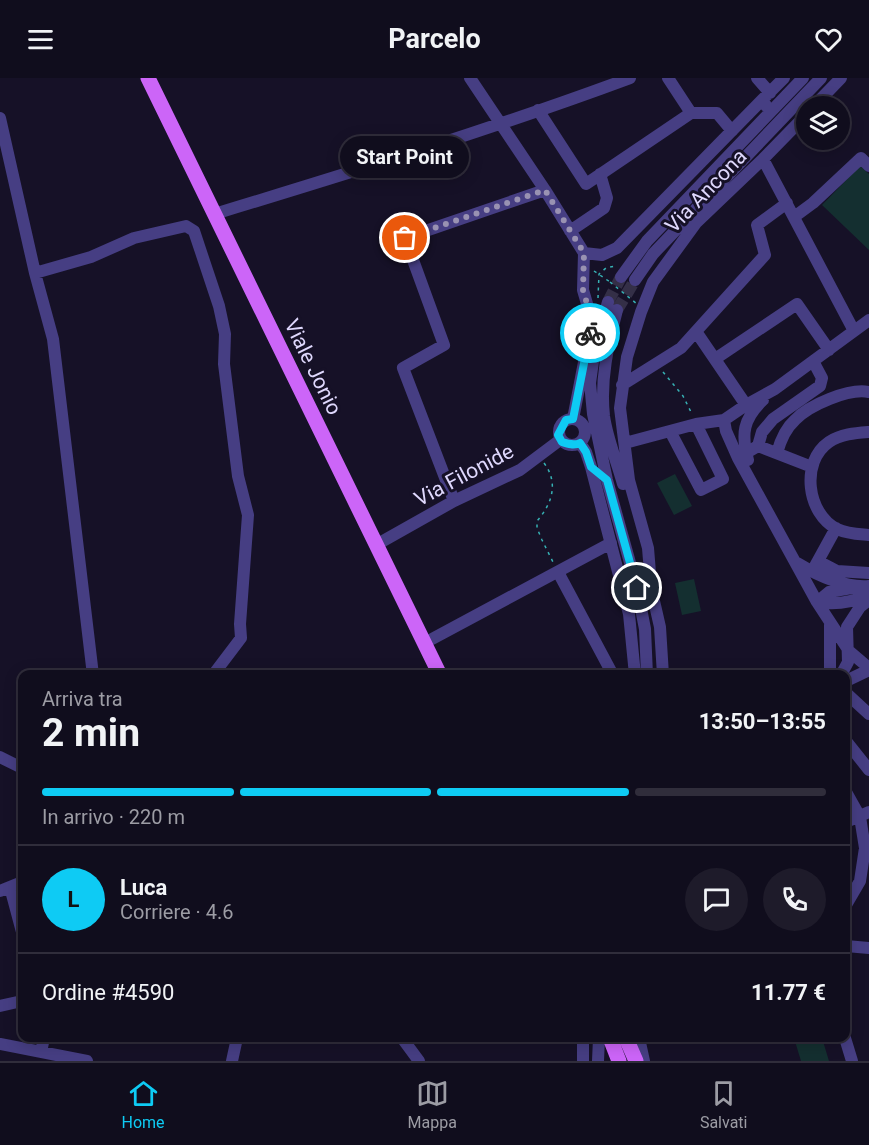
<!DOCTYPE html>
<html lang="it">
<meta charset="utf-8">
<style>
:root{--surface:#100d1d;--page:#1e1b2a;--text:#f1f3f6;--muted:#9c9ca4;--line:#302d3b;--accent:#0ecbf4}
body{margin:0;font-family:Roboto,sans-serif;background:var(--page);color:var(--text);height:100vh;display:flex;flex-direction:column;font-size:22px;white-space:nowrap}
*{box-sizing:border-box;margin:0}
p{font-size:20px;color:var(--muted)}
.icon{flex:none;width:33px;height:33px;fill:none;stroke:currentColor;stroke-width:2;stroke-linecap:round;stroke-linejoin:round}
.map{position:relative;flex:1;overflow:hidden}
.sheet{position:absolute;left:18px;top:592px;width:832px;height:372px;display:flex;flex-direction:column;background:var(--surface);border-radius:12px;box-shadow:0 3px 15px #0003,0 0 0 2px var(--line)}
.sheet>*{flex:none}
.fabs{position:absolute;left:796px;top:18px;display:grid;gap:12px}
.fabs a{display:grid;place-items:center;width:54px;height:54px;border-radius:50%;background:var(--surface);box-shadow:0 3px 15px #0003,0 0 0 2px var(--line);font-size:30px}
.pin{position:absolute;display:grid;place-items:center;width:51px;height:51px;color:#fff;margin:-26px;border:3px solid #fff;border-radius:50%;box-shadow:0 2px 6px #0007}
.courier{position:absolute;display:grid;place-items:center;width:60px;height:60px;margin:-30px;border:4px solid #0ecbf4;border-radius:50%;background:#fff;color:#222;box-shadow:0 2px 8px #0007}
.bubble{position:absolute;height:42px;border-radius:21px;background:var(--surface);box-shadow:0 3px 15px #0003,0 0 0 2px var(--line);font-size:20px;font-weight:700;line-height:42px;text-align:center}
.head em{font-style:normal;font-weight:700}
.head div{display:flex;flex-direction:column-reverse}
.head{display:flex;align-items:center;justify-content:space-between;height:102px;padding:0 24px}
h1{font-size:39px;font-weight:700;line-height:45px}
.bar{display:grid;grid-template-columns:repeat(4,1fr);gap:9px 6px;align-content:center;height:72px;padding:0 24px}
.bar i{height:8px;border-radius:4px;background:var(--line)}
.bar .active{background:var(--accent)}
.bar p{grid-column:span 4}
.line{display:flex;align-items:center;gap:15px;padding:0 24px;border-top:2px solid var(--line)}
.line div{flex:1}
.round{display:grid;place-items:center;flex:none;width:63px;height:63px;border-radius:32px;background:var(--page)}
header{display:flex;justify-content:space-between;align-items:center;height:78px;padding:0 24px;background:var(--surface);font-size:27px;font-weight:700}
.menu{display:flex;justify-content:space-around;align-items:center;height:84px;border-top:2px solid var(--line);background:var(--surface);font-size:16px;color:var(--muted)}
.menu a{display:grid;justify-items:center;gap:3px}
.menu .active{color:var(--accent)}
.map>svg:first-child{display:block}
.green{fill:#142f30}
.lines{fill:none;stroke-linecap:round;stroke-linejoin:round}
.minor-tunnel{stroke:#342f47;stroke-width:12;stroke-dasharray:12 6;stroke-linecap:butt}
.path{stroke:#36b1b4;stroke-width:1.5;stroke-dasharray:3 4.5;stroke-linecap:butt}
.minor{stroke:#463e83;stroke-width:12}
.major{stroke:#cc65f8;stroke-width:15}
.path-bridge{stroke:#36b1b4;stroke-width:1.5;stroke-dasharray:3 4.5;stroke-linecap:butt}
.done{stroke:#9992b2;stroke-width:6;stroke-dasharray:0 10.8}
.route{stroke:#0ecbf4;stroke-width:8}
.labels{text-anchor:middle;stroke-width:6;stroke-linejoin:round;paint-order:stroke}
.street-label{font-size:21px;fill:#dfd8fd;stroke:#161127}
</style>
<header><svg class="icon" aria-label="menu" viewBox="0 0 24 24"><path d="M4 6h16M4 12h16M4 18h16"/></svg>Parcelo<svg class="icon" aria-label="heart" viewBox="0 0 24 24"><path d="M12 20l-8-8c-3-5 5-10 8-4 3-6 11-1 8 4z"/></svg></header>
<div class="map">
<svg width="869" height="983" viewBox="0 0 869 983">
<rect width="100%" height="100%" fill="#161127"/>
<path class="green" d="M860,88L869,96V172L822,127Z
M675,396L692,428L674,437L657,405Z
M694,501L701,533L682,537L675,505Z
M794,960H822L829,983H801Z"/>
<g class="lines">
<path class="minor-tunnel" d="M608,224L621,199
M617,232L635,202"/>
<path class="path" d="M594,193L610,204
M598,220L599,196L606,190L615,188
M663,294L683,318L692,336
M544,385C559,405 552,426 537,443V450L542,462L553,484"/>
<path class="minor" d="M470,0L545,112L584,175
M668,0L691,35
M757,0L770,15
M766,28L763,21L784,0
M814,28L841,0
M538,32L586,106L691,35
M691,35H717L732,53
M0,40L35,195L53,261L93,597
M763,81L854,253
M221,134C359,92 495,50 630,0
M794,139L813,125L861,80L869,88
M570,153L604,130L607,120L600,96
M584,175L602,177L617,170L763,21
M35,195L91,179L134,160L186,148L194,153L219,228L225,256L224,286L238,398L248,437L240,546L241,560L213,597
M621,199L647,163L803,0
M635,202L653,176L821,0
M608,224L595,269L590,305L593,336L607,402L637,510L645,551L647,597
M617,232C608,267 600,302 604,338C607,360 617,384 623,406
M697,255L746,327
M715,281L797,226L829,272
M622,307L681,270L765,177L757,147L787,125
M573,341L592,243L583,212L584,175
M559 354a13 13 0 1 1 26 0a13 13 0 1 1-26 0Z
M724,342L726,353L738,380L817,524L849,573L869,590
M670,353L701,412L723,401L696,346
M869,354C856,355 841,356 829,364C800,384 807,436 837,451C848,456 858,456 869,457
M580,365L586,374L591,389L629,536L635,597
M625,365L696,346L724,342L746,327L775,311L869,242
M758,368L812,389
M746,375L758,368L762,354L773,341L820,308L822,300L813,283
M777,375C780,364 786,350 795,342C809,327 849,310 869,314
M748,382C741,356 743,341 763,322
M454,423L403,290L444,267L405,160L545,112
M383,463L454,423L520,392L560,362
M818,483L837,493L869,495
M797,485C817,497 845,510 869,508
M814,490L836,450
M558,494L613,597
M649,501L660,549L663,597
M651,507L648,470L629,402L620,330L627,279L641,234L653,204L696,145L763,81L807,36
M817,524C835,527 851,525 868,517
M817,524L829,514L857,509
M830,547V597
M432,561L611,465
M841,597L848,584L847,549L860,529L869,522
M846,603L869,592
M846,615L869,636
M846,663L869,692
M0,679L22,690
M846,714L860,739L865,770L860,803L846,827
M846,744L869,734
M10,809L22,854
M0,813L22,804
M846,868L869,870
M0,928L22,923
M402,960L419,983
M583,960V983
M639,960L644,983
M845,960L852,983
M0,966L87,983
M41,974L44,960
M232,983L237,960
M598,983L599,960"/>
<path class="major" d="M148,0L440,597
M610,960L619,983
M626,960L636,983"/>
<path class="path-bridge" d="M610,204L637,226"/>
</g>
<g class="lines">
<path class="done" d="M405,160L545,112L584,175L583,212L592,243L590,255"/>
<path class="route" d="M590,255L573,341L566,342L558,357L562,364C568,366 574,368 580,365L586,374L591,389L607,402L637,510"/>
</g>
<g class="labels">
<g class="street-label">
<text transform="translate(706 113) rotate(-46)" y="7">Via Ancona</text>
<text transform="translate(313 289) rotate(64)" y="7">Viale Jonio</text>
<text transform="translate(464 397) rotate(-28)" y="7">Via Filonide</text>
</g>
</g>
</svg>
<div class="fabs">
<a><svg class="icon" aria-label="layers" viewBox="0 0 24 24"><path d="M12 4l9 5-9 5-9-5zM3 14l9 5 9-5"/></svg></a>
</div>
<div class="pin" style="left:405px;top:160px;background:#ea580c"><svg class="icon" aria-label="bag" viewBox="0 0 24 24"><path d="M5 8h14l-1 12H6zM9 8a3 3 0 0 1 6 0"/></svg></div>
<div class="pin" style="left:637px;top:510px;background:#1f2937"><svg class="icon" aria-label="home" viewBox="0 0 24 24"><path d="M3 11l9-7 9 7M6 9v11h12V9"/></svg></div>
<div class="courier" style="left:590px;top:255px"><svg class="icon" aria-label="bike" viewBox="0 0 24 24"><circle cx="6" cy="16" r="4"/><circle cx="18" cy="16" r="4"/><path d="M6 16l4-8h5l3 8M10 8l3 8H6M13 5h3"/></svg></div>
<div class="bubble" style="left:340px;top:58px;width:129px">Start Point</div>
<section class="sheet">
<div class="head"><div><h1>2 min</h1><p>Arriva tra</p></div><em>13:50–13:55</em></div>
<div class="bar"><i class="active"></i><i class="active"></i><i class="active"></i><i></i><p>In arrivo · 220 m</p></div>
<div class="line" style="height:108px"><b class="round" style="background:var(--accent);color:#111">L</b><div><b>Luca</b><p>Corriere · 4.6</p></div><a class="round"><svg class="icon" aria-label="chat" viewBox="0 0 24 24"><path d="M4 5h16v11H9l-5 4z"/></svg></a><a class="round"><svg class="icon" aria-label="phone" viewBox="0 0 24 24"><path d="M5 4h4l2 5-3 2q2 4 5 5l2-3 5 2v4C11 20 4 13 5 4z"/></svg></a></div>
<div class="line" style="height:78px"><div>Ordine #4590</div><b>11.77 €</b></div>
</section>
</div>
<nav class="menu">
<a class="active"><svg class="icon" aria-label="home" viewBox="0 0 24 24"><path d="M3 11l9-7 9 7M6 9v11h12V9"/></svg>Home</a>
<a><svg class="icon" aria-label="map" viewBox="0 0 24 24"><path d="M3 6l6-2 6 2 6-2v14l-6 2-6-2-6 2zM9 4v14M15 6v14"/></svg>Mappa</a>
<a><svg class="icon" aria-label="saved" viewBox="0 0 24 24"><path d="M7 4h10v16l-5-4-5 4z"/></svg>Salvati</a>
</nav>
